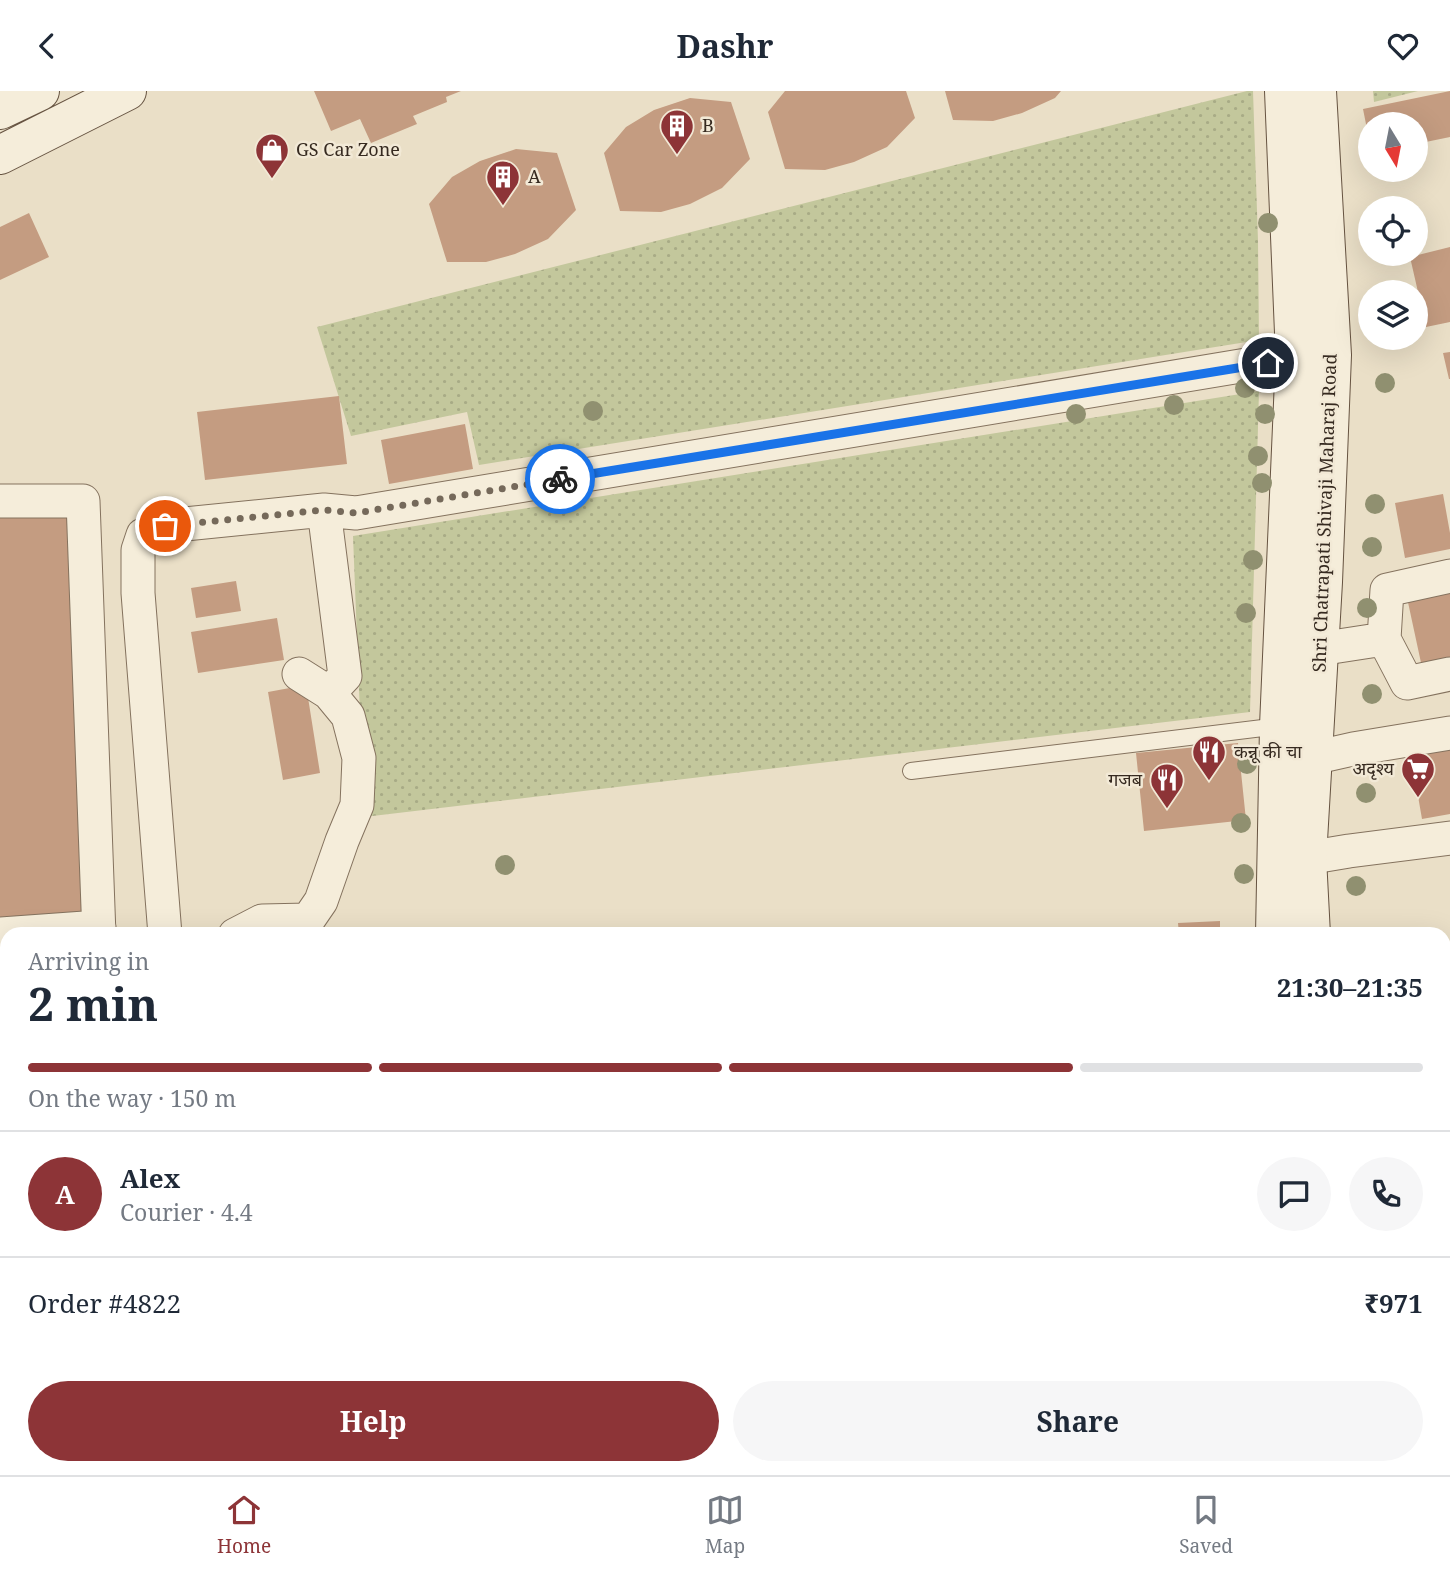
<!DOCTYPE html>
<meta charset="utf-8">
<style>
:root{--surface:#fff;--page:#f6f6f7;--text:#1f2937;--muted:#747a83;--line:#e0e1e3;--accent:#8d3437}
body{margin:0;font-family:"Noto Serif","Noto Sans Devanagari",serif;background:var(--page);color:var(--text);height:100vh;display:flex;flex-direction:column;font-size:26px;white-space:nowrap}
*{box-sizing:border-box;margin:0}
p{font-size:23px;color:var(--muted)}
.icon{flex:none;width:38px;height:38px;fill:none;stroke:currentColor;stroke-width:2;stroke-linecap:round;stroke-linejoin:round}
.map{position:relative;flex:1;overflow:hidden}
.sheet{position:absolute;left:0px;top:836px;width:1451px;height:548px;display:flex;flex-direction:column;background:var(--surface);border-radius:21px 21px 0 0;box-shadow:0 7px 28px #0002}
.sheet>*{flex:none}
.needle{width:46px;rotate:170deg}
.controls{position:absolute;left:1358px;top:21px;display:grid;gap:14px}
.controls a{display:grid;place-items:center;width:70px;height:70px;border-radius:50%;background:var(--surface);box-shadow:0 7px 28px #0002;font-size:35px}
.pin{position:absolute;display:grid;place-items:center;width:60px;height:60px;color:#fff;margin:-30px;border:4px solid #fff;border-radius:50%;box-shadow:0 2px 7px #0007}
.courier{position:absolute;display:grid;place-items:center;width:70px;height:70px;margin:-35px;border:5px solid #1a73e8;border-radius:50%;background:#fff;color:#222;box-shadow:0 2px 9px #0007}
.overview em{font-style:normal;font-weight:700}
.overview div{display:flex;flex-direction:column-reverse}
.overview{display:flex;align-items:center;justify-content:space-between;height:119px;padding:0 28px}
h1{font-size:46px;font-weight:700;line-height:52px}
.bar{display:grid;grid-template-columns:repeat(4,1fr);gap:10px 7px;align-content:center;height:84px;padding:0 28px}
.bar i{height:9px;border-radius:5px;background:var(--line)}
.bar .current{background:var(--accent)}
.bar p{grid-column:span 4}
.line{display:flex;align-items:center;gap:18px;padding:0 28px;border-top:2px solid var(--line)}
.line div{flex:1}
.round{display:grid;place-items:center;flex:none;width:74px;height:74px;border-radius:37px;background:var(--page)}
.cta{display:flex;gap:14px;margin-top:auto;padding:14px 28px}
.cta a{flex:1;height:80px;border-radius:42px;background:var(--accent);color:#fff;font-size:28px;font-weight:700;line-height:80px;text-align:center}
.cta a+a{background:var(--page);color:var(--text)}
header{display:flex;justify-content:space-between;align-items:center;height:91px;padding:0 28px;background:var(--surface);font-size:32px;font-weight:700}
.dock{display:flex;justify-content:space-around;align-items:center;height:98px;border-top:2px solid var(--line);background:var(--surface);font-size:19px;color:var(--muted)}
.dock a{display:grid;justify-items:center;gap:4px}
.dock .current{color:var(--accent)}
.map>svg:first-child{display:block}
.grass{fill:url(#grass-dots)}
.park{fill:url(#park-crowns)}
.water{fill:#a8beb7;stroke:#6f8c84;stroke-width:2}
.building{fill:#c49c81}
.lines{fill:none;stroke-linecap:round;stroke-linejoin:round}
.lane-casing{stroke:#84725e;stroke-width:18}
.street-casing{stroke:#84725e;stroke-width:35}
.secondary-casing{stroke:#665341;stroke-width:40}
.lane{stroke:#f5edda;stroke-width:16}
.street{stroke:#f5edda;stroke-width:33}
.secondary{stroke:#f5edda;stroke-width:38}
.tree{fill:#909070}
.done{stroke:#75695a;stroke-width:7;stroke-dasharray:0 12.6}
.route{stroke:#1a73e8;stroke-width:9}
.labels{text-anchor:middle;stroke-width:5;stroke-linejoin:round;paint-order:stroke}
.poi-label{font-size:18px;fill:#362a20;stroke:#f2e9d6;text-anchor:start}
.street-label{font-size:18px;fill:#362a20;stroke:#f2e9d6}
</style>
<header><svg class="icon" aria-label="back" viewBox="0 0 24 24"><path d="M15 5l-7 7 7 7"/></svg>Dashr<svg class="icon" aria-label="heart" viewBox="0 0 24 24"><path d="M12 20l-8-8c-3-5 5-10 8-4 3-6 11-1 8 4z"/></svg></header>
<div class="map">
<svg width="1450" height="1384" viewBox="0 0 1450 1384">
<defs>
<pattern id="grass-dots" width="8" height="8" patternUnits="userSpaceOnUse" patternTransform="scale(1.75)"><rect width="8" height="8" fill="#c3c79c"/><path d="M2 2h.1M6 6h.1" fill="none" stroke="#a8ab86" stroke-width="1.8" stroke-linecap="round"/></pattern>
<pattern id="park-crowns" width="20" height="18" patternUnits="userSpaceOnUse" patternTransform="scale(1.75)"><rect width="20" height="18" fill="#c3c79c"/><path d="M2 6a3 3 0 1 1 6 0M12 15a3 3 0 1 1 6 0" fill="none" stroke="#a8ab86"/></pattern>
</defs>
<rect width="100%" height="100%" fill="#eadfc7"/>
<path class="grass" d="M1247,0H1253L1258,150L1259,249L479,374L467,321L351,345L317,236Z
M1373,0H1418L1374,11Z
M1259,300L1250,621L364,726L353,445Z"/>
<path class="park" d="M0,874H7V1129H0Z"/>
<path class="water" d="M1450,1289V1384H1410L1409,1377H1444V1290Z"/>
<path class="building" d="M314,0H461L446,6L447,11L413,25L417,33L371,52L360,28L331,40Z
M785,0H906L915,27L887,56L854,71L825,79L785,78L768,21Z
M945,0H1061L1055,7L1022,22L993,30L953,29Z
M1450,0V46L1416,53V33H1370V48H1369L1363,18Z
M690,7L731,11L750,68L722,97L690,113L661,121L620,120L604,62L626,36L654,19Z
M516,58L557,62L576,119L548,148L515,163L486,171H447L429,113L452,86L480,70Z
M29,122L49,166L0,189V136Z
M1450,156V231L1426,236L1410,166Z
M1450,261V288H1449L1443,262Z
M339,305L347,373L205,389L197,321Z
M465,333L473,378L389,393L381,349Z
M1443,403L1450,442V458L1405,467L1395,412Z
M71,416L92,821L0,826V420Z
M236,490L241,520L196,527L191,497Z
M1450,492V575L1423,581L1406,502Z
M277,527L284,569L198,582L191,541Z
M306,594L320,682L283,689L268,601Z
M1238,652L1246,729L1144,740L1136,662Z
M1450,658V723L1422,728L1411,665Z
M1220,830V844H1179L1178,832Z
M1450,944V1081L1444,1082V945Z
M0,1169H7V1377H42V1384H0Z
M265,1377H295L300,1384H256Z
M441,1377H604L599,1384H449Z"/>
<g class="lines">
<g class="lane-casing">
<path id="lane" d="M911,680L1279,635
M1444,1234L1450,1233"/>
</g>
<g class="street-casing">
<path id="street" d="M0,410H83L99,844
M1450,485L1387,499L1384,548L1407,592L1450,583
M1319,558L1384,548
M299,583L329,602
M1313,667L1353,658L1450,642
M1307,767L1349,760L1450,747
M308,829L321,810L342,750L357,714L359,667L348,625L329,602L345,585L324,419
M0,843L99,836
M165,844L138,502V459L143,444L165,435L324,419L356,422L1295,266L1319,265
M235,844L262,830L308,829
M1444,1120L1450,1119
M0,1148L7,1147
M1444,1166L1450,1165
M167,1377V1384
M366,1377V1384
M415,1377L423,1384
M645,1377L648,1384
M105,1384L106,1377
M610,1384L616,1377"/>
</g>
<g class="secondary-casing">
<path id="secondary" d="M0,19L40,0
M0,64L127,0
M1275,844L1279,635L1295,266L1284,0
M1311,844L1307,767L1323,491L1332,264L1317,0
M1301,1377V1384
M1337,1377V1384"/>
</g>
<use href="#lane" class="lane"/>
<use href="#street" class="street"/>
<use href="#secondary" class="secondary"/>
</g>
<g class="tree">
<circle cx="1268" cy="132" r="10"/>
<circle cx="1385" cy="292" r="10"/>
<circle cx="1245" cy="297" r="10"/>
<circle cx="1174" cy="314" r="10"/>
<circle cx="593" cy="320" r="10"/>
<circle cx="1076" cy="323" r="10"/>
<circle cx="1265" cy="323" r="10"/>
<circle cx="1258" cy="365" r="10"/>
<circle cx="1262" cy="392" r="10"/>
<circle cx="1375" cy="413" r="10"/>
<circle cx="1372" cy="456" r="10"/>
<circle cx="1253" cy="469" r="10"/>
<circle cx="1367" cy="517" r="10"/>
<circle cx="1246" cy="522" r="10"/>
<circle cx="1372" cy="603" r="10"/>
<circle cx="1247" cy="673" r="10"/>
<circle cx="1366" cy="702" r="10"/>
<circle cx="1241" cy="732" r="10"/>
<circle cx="505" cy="774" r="10"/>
<circle cx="1244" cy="783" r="10"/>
<circle cx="1356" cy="795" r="10"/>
</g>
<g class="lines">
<path class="done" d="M165,435L324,419L356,422L560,388"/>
<path class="route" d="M560,388L1268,272"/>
</g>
<defs>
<g id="building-pin" transform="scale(1.75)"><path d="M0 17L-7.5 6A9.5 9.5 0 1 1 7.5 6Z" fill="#8d3437" stroke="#f2e9d6"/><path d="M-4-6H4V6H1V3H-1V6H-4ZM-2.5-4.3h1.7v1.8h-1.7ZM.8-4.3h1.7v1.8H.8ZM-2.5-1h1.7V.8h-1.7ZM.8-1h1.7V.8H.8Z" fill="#fff"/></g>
<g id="shop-pin" transform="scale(1.75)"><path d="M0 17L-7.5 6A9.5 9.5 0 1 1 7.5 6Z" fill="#8d3437" stroke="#f2e9d6"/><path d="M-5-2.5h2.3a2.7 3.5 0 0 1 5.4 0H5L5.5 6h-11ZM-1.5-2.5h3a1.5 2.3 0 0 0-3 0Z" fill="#fff"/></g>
<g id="restaurant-pin" transform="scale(1.75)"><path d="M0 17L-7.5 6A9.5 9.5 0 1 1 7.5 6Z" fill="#8d3437" stroke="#f2e9d6"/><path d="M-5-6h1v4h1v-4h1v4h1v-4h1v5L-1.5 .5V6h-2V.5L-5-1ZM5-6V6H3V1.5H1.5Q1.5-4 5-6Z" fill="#fff"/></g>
<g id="supermarket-pin" transform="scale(1.75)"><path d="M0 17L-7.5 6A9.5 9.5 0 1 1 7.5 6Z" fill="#8d3437" stroke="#f2e9d6"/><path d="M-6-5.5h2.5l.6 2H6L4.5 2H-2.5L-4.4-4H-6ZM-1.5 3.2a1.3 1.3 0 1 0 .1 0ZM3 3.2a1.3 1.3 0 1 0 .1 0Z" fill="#fff"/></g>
</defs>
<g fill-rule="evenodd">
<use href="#building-pin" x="677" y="35"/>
<use href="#shop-pin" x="272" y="59"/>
<use href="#building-pin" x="503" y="86"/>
<use href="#restaurant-pin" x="1209" y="661"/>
<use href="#supermarket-pin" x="1418" y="678"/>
<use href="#restaurant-pin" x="1167" y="689"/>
</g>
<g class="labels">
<g class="poi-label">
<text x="702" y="41">B</text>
<text x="296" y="65">GS Car Zone</text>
<text x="528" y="92">A</text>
<text x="1234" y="667">कन्नू की चा</text>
<text x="1394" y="684" text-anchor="end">अदृश्य</text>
<text x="1142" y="695" text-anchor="end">गजब</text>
</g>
<g class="street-label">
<text transform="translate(1325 422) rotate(-88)" y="6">Shri Chatrapati Shivaji Maharaj Road</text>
</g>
</g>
</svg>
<div class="controls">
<a><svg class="needle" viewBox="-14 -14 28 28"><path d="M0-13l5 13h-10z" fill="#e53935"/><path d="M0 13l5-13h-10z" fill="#747a83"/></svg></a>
<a><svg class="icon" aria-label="locate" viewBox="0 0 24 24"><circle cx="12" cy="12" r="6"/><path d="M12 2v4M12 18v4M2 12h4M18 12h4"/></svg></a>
<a><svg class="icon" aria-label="layers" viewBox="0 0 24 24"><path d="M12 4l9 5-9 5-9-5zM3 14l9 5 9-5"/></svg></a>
</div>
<div class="pin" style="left:165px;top:435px;background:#ea580c"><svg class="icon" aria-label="bag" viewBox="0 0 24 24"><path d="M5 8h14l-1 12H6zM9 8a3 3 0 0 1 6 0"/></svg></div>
<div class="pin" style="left:1268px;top:272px;background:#1f2937"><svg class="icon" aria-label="home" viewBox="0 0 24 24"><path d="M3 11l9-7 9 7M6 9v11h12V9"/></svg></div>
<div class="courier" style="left:560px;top:388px"><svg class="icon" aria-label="bike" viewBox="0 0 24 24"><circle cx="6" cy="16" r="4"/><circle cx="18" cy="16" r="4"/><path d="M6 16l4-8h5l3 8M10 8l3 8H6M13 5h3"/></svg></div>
<section class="sheet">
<div class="overview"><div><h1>2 min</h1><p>Arriving in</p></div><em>21:30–21:35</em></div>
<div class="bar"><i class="current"></i><i class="current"></i><i class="current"></i><i></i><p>On the way · 150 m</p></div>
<div class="line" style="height:126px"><b class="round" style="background:var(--accent);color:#fff">A</b><div><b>Alex</b><p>Courier · 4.4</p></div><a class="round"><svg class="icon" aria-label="chat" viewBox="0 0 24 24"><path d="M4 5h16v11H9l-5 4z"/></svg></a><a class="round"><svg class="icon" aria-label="phone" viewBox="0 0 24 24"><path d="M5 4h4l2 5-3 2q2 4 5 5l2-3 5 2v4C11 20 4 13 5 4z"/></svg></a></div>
<div class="line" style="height:91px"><div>Order #4822</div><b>₹971</b></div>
<div class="cta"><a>Help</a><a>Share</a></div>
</section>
</div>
<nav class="dock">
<a class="current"><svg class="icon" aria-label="home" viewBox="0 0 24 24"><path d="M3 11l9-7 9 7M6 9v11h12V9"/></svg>Home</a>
<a><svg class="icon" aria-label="map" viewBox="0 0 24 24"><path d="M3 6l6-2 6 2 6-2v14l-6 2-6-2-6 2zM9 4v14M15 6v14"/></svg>Map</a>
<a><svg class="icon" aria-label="saved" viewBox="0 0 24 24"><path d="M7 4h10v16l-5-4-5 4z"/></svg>Saved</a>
</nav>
